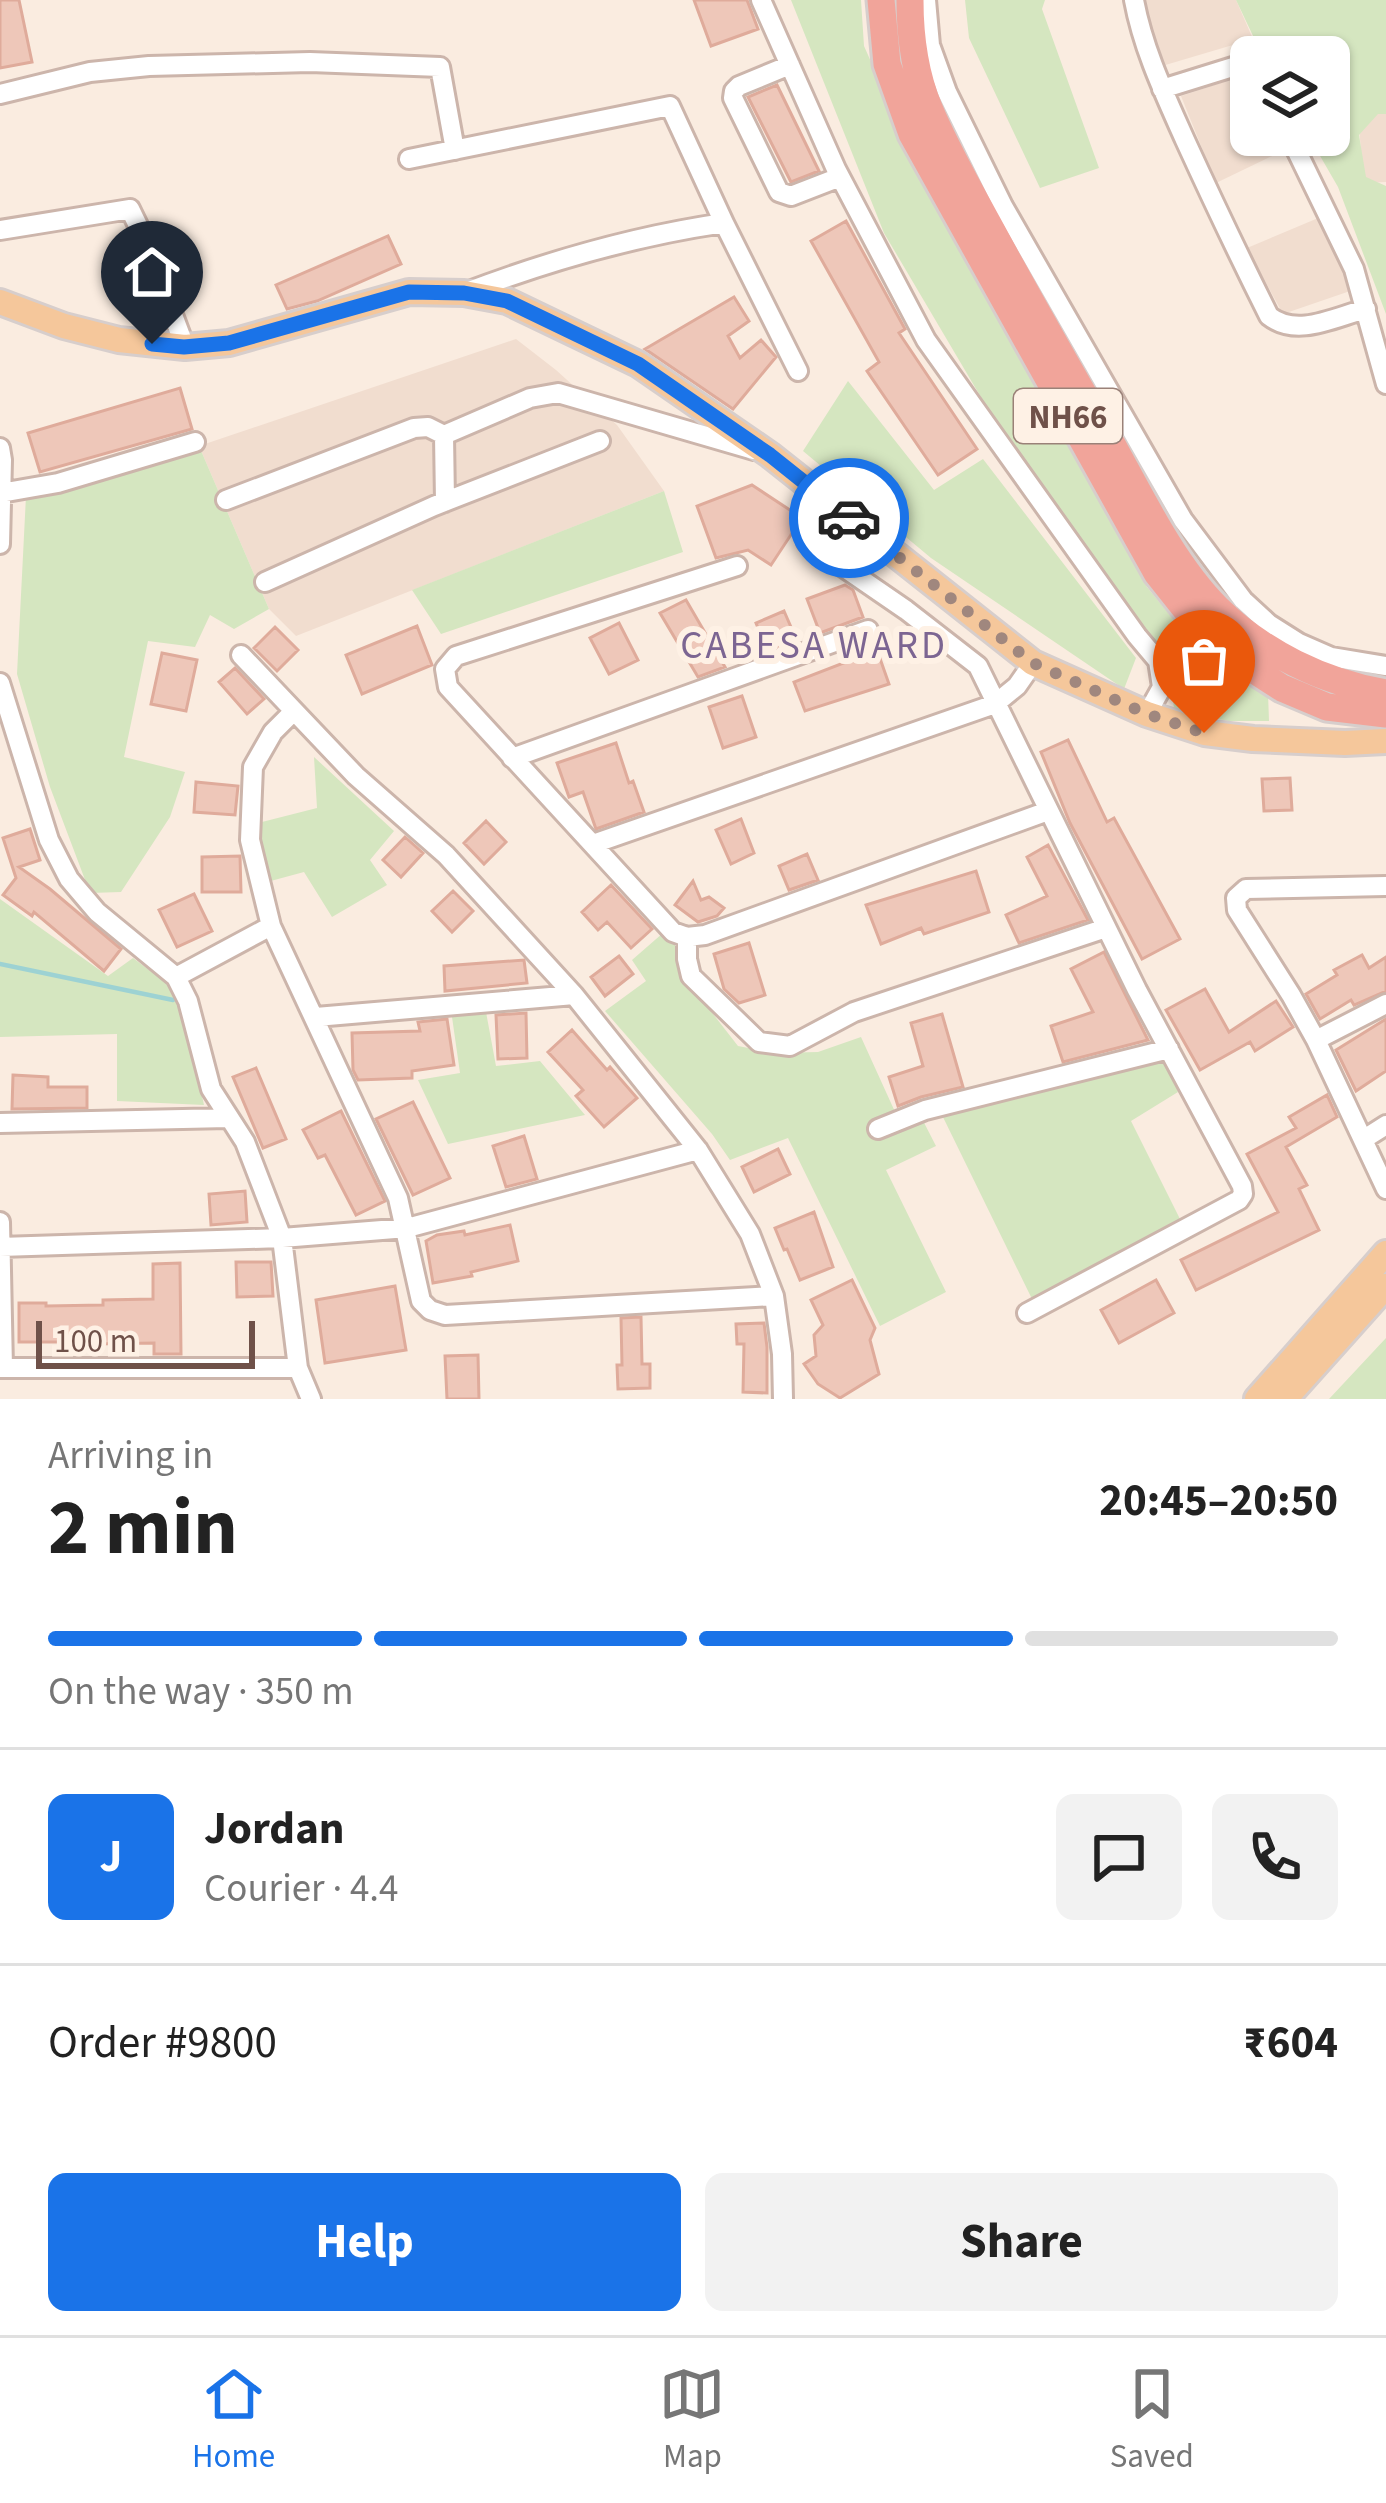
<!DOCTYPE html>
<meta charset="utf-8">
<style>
:root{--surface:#fff;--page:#f2f2f2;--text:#222;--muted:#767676;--line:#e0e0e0;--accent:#1a73e8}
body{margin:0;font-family:"Source Sans 3",sans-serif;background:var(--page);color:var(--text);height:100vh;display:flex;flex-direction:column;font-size:45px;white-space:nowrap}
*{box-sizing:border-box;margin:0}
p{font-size:39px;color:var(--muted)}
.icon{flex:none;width:66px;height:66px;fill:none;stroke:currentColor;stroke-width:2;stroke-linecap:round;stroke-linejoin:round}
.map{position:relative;height:1399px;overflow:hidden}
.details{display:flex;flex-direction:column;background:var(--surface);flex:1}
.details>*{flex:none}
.fabs{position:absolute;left:1230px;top:36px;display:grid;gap:24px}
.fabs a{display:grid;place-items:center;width:120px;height:120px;border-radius:18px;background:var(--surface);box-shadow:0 3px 9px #0004;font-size:60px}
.scale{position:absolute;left:36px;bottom:30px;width:219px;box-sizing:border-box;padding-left:12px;border:6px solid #6f5149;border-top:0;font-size:33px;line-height:42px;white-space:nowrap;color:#6f5149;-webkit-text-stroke:9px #fef1e5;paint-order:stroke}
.pin{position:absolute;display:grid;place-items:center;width:102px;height:102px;color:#fff;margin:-123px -51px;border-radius:50% 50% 50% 0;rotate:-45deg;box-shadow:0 0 12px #0007}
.pin .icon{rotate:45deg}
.courier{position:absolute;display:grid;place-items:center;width:120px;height:120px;margin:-60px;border:9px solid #1a73e8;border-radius:50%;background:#fff;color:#222;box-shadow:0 3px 15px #0007}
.head em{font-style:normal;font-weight:700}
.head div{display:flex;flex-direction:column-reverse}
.head{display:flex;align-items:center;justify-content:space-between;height:204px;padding:0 48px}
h1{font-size:78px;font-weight:700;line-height:90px}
.bar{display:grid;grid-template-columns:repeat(4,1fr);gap:18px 12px;align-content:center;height:144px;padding:0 48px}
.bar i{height:15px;border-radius:9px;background:var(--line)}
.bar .on{background:var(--accent)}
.bar p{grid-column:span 4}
.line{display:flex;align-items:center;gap:30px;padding:0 48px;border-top:3px solid var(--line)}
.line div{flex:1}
.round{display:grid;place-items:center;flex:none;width:126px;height:126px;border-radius:18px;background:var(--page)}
.action{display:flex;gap:24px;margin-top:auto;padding:24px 48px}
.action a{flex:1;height:138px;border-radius:18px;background:var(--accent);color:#fff;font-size:48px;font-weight:700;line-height:138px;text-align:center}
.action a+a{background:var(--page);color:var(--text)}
.tab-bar{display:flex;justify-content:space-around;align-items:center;height:168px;border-top:3px solid var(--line);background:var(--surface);font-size:33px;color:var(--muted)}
.tab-bar a{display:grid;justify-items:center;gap:6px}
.tab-bar .on{color:var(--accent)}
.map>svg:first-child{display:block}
.residential{fill:#f1ddcf}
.green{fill:#d5e6c0}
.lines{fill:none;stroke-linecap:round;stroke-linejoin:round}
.stream{stroke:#9dd2d3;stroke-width:4.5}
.building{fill:#eec7b9;stroke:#dfab9b;stroke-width:3}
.minor-casing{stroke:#ccb5ab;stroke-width:24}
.major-casing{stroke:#d7cecc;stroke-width:30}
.highway-casing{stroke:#d7cecc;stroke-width:33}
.minor{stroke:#fff;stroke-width:18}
.major{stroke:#f5c79b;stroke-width:24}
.highway{stroke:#f1a49a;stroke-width:27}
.done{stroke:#a0877e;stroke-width:12;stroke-dasharray:0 21.6}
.route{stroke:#1a73e8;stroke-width:15}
.labels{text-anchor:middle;stroke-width:12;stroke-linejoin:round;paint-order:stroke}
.shield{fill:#fef1e5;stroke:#9a8178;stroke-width:3}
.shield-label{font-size:33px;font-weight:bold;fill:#6f5149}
.neighbourhood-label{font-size:39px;letter-spacing:3px;fill:#7c6592;stroke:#fef1e5}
</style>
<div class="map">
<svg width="1386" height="1399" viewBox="0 0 1386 1399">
<rect width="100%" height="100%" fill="#faece0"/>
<path class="residential" d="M1144,0H1236L1253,39L1162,66L1144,11Z
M1245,75L1251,85V135H1283L1291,147L1216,183L1181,96Z
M1386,105V182L1364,183L1357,106Z
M1323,216L1356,289L1283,314L1247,248Z
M516,339L556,370L617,425L664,491L296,636L269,609L199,446Z"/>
<path class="green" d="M791,0H861L864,46L936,208L1147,587L1193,643L1268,693L1269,721H1228L1174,710L1170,665L1018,460L884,233Z
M965,0H1045L1042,9L1099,168L1040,188L969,38Z
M1236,0H1386V114H1378L1359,135L1366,177L1386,186V314L1338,187L1308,135H1329V57H1263Z
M848,381L934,490L983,459L1136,658L1124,689L931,558L803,451Z
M199,446L269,609L234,629L210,615L195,647L148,641L124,757L185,772L170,817L121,892L90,893L50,787L17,674L26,496Z
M664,491L683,552L441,634L412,590Z
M314,757L394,831L370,860L387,885L332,917L304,872L267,882L258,823L317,808Z
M0,899L108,976L133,958L180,993L204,1105L117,1101V1034L0,1037Z
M663,933L675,945L685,978L738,1046L775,1053L818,1052L861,1037L896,1114L917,1109L936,1146L886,1170L946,1292L880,1326L788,1138L730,1160L712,1134L605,1011L646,981L632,960Z
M486,1012L496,1066L540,1061L585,1115L448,1144L418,1080L460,1073L452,1017Z
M1165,1060L1178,1092L1131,1121L1181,1221L1032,1299L941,1113Z
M1386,1338V1399H1329Z"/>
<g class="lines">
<path class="stream" d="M0,964L173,1000"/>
</g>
<path class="building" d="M0,0H19L32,62L0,68Z
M694,0H747L758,29L711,46Z
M777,85L819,171L791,182L748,97Z
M846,221L905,329L899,333L977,449L938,475L867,371L879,362L811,241Z
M388,236L401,264L317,301L287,309L276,285Z
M734,297L749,321L728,336L740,358L761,340L776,357L733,409L645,349Z
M180,388L192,429L40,472L28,433Z
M752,485L802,518L771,565L748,550L716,558L697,506Z
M845,585L853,590L863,617L820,633L807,599Z
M686,600L725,667L698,677L660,613Z
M784,611L797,641L768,652L756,623Z
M619,623L638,660L609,674L590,638Z
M417,626L432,665L362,694L346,655Z
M275,627L298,650L277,671L254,648Z
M877,650L889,684L805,711L794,682Z
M162,653L197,660L186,711L151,704Z
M235,668L264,699L247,714L219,682Z
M742,696L756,737L723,748L709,707Z
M1068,740L1107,822L1114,818L1180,939L1142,959L1070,823L1041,752Z
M616,743L629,783L633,781L644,812L596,829L583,792L569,797L557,763Z
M1290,778L1292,810L1264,811L1262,779Z
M196,782L238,786L235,815L194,812Z
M741,819L754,853L731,864L716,830Z
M486,821L506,842L484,864L464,843Z
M30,829L40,860L19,867L50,889L121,949L104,971L34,912L32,916L3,895L16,878L3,838Z
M405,837L423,853L401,877L383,860Z
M1048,845L1088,920L1019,943L1006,915L1047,896L1027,857Z
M807,854L818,880L789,890L779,866Z
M240,856L241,892H202V857Z
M976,871L989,912L924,934L921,928L881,944L866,905Z
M693,881L701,900L709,897L724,908L717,916L698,922L675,905Z
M611,885L652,929L631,948L607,922L598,930L582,912Z
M453,891L473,911L452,932L432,911Z
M194,894L212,931L177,947L159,910Z
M749,943L765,995L739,1003L724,989L714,954Z
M1104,952L1148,1040L1063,1062L1051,1026L1093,1012L1071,969Z
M1362,955L1369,968L1386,957V991L1354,1005L1351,1000L1320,1019L1306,994L1337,975L1334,970Z
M619,956L633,974L605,996L591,977Z
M524,960L527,983L445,991L444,966Z
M1205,989L1229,1032L1276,1001L1293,1027L1255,1051L1250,1042L1200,1070L1166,1010Z
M526,1013L527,1058L498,1059L496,1015Z
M942,1014L963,1087L921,1097L898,1106L889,1077L923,1066L911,1023Z
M447,1019L454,1065L412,1071V1078L358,1080L353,1070L352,1033L420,1031L418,1022Z
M1386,1019V1071L1356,1091L1336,1050Z
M572,1030L607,1070L610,1067L637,1098L604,1127L576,1096L583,1090L548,1052Z
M256,1068L286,1139L263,1148L233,1077Z
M13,1075L48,1077V1087H87V1108L12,1109Z
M1327,1095L1337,1117L1286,1147L1307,1185L1299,1189L1319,1230L1196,1290L1181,1260L1278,1212L1247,1154L1296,1128L1289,1117Z
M413,1102L450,1178L413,1195L376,1119Z
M341,1111L385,1201L356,1215L325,1155L318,1158L303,1130Z
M524,1136L537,1179L506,1187L493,1146Z
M778,1149L790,1174L754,1192L742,1167Z
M245,1191L247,1222L211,1225L209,1194Z
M814,1212L833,1267L800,1280L787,1249L784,1250L775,1228Z
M510,1225L518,1261L471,1272L472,1276L433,1283L426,1241L437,1235L464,1231L465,1235Z
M236,1262H271L273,1296L237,1297Z
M180,1263L181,1354H154V1343L95,1344V1347L61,1348V1342H19V1303H46V1306L103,1305V1300L153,1299V1264Z
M852,1280L875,1328L870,1340L879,1374L840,1398L818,1384L804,1364L816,1356L814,1335L823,1325L811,1300Z
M1156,1280L1174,1313L1119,1343L1101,1310Z
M395,1286L406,1350L325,1363L316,1300Z
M641,1317L642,1364H650V1388L618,1389L617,1365H622L621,1318Z
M764,1323L767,1347V1393L743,1392L744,1344H737L736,1324Z
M478,1355L479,1399H447L445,1356Z"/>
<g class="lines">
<g class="minor-casing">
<path id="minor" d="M761,0L836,169L926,340L1137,636L1158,661L1162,687L1147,714
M926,0L930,45L947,92L1003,206L1183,520L1243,600L1269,624L1299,643L1331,657L1386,666
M1134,0C1143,49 1165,95 1185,140C1212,199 1240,258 1269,316C1297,338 1335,317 1366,309
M790,65L739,86L734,91L733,98L779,192L791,196L840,177
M1162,89L1236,66L1248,63L1251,65
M0,94L90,72L149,66L310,62L440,67L455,150
M1289,135L1354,269L1386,384
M409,159L670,106L724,223C635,236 548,261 464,293
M724,223L798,371
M0,230L130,209L145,240L185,347
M0,448L2,460L0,544
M1,493L58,483L195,442
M226,500L414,428L428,427L444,435
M445,502L444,435L530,398L558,393L754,450
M807,542L906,610L978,666L1137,990L1242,1186L1243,1194L1239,1200L1027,1313
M737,566L456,656L445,669L448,687L673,932L687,937L705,935L1048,811
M265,582L434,506L600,441
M241,655L356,776L446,855L574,995L698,1150L750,1234L774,1296L782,1354L783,1399
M0,683L49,840L69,879L97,912L176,977L188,1001L211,1089L245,1142L282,1238L298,1368L311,1399
M294,711L273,732L253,767L250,840L271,926L398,1198L421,1301L430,1310L445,1315L774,1296
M512,758L868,630
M593,844L995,704L1017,686L1033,663
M687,937V959L691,976L759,1042L790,1046L854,1012L1106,928
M176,977L271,926
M1386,1004L1316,1040L1386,1189
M316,1017L574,995
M1316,1040L1291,995L1237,910L1236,898L1246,889L1386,886
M0,1123L228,1118
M878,1129L925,1110L1169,1049
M1364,1139L1386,1125
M0,1222L3,1368
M0,1247L282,1238L407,1228L698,1150
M0,1368H298"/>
</g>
<g class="major-casing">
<path id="major" d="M0,302L64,326L119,340L185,347L229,343L409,292L464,293L507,301L638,364L770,455L1033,663L1147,714L1205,733L1253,739L1345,743L1386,741
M1257,1399L1386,1253
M1285,1399L1386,1286"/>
</g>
<g class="highway-casing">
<path id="highway" d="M881,0L887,64L912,134L1157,573L1200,627L1240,661L1282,688L1327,707L1386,714
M910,0C910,36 915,74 929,108C945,147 967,185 987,222C1025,292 1064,361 1104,430C1137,488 1170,561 1217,608C1263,653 1323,682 1386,693"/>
</g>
<use href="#minor" class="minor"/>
<use href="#major" class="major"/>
<use href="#highway" class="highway"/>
</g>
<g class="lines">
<path class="done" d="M849,518L1033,663L1147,714L1204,733"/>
<path class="route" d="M152,344L184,347L229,343L409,292L464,293L507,301L638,364L770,455L849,518"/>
</g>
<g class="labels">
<rect class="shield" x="1014" y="389" width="108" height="54" rx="9"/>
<g class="shield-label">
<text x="1068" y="428">NH66</text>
</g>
<g class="neighbourhood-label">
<text x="814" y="658">CABESA WARD</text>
</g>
</g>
</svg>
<div class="fabs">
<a><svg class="icon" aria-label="layers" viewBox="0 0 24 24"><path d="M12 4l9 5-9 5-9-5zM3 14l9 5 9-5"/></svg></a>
</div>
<div class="scale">100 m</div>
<div class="pin" style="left:1204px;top:733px;background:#ea580c"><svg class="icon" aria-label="bag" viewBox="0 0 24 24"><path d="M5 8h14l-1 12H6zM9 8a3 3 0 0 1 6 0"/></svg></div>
<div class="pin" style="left:152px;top:344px;background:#1f2937"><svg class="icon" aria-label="home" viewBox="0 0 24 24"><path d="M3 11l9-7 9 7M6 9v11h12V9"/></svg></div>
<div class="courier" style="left:849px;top:518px"><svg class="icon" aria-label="car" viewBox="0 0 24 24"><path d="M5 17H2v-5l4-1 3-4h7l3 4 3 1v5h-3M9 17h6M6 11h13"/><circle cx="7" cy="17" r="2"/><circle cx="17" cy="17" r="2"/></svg></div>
</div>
<section class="details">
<div class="head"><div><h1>2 min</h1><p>Arriving in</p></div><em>20:45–20:50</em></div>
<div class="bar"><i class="on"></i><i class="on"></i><i class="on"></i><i></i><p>On the way · 350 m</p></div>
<div class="line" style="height:216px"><b class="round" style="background:var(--accent);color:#fff">J</b><div><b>Jordan</b><p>Courier · 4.4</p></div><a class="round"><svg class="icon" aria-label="chat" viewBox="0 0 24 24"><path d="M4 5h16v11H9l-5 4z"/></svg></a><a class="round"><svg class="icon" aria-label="phone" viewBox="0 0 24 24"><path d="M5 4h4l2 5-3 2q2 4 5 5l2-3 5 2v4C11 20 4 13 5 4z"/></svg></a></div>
<div class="line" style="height:156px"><div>Order #9800</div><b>₹604</b></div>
<div class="action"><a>Help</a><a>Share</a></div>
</section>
<nav class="tab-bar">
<a class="on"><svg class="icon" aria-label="home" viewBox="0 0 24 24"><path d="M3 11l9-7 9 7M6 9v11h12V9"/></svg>Home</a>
<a><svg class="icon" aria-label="map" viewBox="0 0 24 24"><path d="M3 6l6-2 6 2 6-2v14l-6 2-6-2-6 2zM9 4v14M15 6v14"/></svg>Map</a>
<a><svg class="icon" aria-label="saved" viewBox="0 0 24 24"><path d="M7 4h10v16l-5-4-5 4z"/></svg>Saved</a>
</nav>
